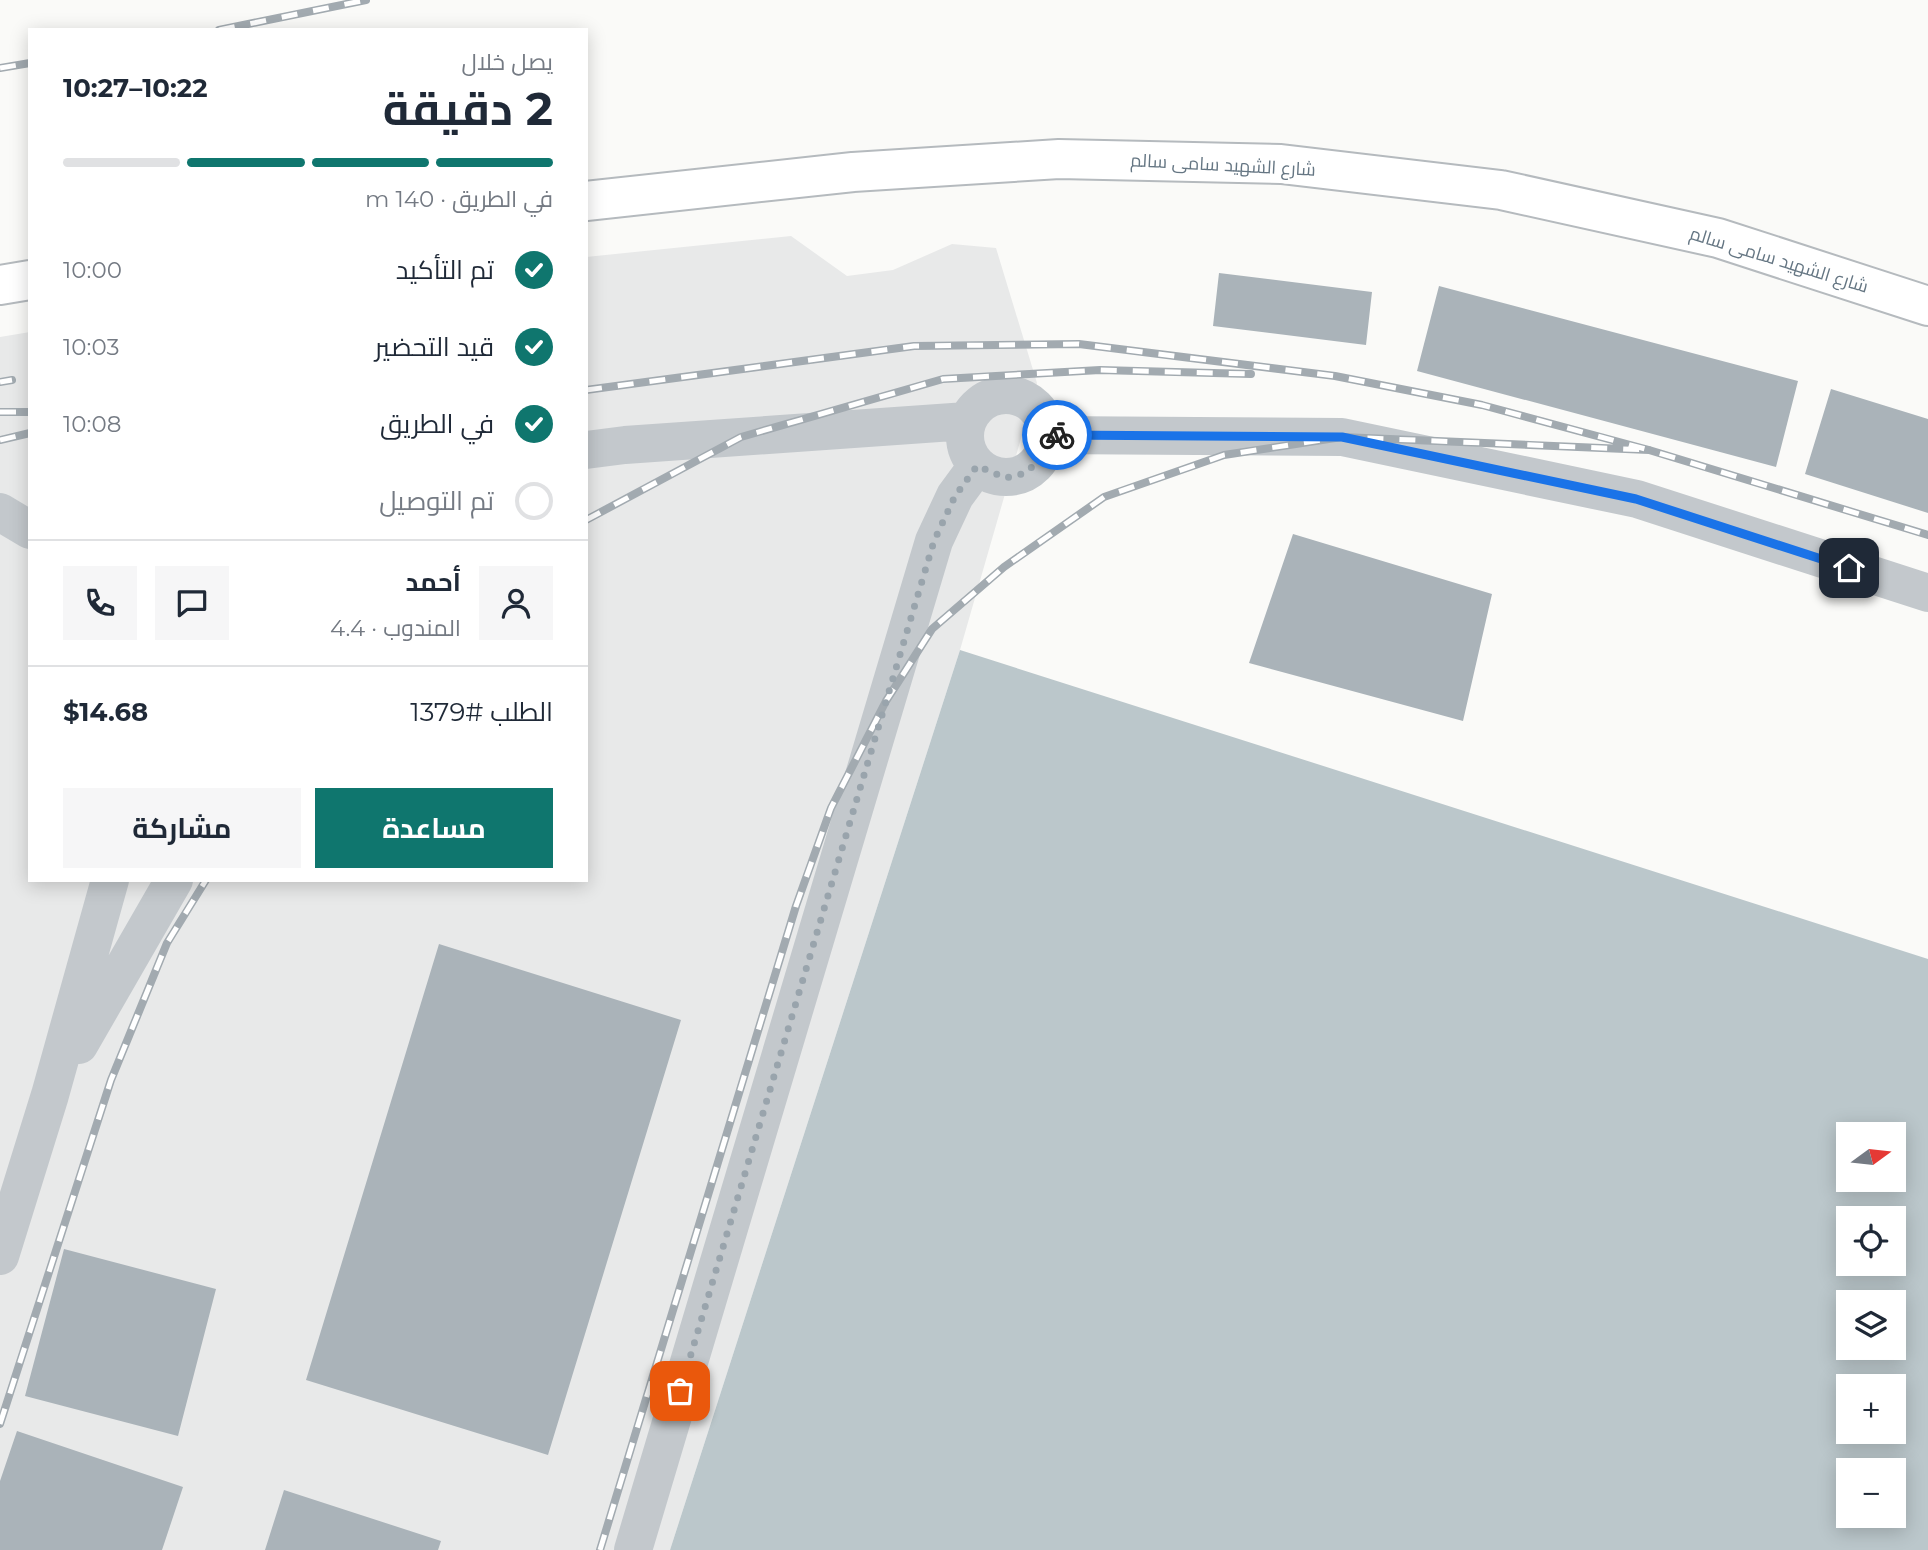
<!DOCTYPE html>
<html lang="ar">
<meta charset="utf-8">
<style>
:root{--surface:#fff;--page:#f6f6f7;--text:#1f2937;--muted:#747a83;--line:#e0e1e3;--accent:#0f766e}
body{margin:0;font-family:Montserrat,Cairo,sans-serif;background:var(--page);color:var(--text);direction:rtl;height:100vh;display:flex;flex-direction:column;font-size:26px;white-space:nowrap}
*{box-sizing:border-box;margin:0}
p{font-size:23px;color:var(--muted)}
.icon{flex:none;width:38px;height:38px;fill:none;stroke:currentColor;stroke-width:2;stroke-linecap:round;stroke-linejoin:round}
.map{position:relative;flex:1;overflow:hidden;direction:ltr}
.panel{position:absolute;left:28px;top:28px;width:560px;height:854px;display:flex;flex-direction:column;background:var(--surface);border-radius:0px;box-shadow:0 4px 18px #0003;direction:rtl}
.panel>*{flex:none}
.needle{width:46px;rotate:75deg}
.controls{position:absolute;left:1836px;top:1122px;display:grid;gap:14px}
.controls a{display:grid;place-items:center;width:70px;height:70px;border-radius:0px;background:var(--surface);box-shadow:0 4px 18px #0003;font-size:35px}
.pin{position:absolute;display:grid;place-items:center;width:60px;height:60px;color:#fff;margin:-30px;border-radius:14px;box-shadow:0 4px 10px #0006}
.courier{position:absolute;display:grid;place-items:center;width:70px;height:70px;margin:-35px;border:5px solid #1a73e8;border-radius:50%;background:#fff;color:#222;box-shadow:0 2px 9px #0007}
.head em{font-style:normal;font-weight:700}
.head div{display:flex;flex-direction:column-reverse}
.head{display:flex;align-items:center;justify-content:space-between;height:119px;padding:0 35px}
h1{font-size:46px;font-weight:700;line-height:52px}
.bar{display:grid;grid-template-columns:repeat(4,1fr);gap:10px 7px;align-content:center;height:84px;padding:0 35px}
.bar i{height:9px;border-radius:5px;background:var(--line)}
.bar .current{background:var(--accent)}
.bar p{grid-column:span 4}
.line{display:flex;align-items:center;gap:18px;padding:0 35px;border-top:2px solid var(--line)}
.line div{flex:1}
.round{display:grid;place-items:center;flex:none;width:74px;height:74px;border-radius:0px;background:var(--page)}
ol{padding:0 35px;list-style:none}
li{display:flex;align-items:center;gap:21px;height:77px}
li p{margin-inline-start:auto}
li .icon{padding:7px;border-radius:50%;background:var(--accent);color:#fff;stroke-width:4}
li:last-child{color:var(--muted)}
li i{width:38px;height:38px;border:4px solid var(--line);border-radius:50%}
.button{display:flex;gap:14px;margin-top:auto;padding:14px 35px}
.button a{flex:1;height:80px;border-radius:0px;background:var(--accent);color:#fff;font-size:28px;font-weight:700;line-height:80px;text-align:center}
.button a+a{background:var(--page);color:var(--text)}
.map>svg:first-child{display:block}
.built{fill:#e8e9e9}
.water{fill:#bbc7cb;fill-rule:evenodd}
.building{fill:#aab3b9}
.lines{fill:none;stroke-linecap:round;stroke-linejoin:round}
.major-casing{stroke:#b5babe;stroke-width:42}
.minor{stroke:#c3c8cc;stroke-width:38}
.major{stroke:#fff;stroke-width:38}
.rail-casing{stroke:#a2aab0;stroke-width:8}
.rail{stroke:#fff;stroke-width:5;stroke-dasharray:16;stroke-linecap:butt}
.done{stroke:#99a4ac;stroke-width:7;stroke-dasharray:0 12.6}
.route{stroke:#1a73e8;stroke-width:9}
.labels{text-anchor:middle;stroke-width:7;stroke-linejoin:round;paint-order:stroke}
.street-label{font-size:18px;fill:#657683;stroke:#fff}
</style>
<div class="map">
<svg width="1928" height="1550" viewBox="0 0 1928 1550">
<rect width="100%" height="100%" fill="#fafaf8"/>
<path class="built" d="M791,236L847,276L893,270L952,244L996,248L1037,383L960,650L670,1550H0V337L30,332V880H586V257Z"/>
<path class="water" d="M960,650L1928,959V1550H670ZM1848,1134H1894V1180H1848ZM1848,1218H1894V1264H1848ZM1848,1302H1894V1348H1848ZM1848,1386H1894V1432H1848ZM1848,1470H1894V1516H1848Z"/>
<path class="building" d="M1219,273L1372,292L1366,345L1213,326Z
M1439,286L1798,381L1776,467L1417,371Z
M1831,389L1928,419V513L1805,474Z
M1293,534L1492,594L1463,721L1249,663Z
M439,944L681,1020L548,1455L306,1380Z
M64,1249L216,1289L178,1436L25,1396Z
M17,1431L183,1487L162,1550H0V1481Z
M284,1490L441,1541L438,1550H265Z"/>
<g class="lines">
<g class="major-casing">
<path id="major" d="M586,201L853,172L1059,159L1281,164L1501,190L1718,238L1928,306
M0,285L30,280"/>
</g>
<path class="minor" d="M965 436a41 41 0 1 1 82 0a41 41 0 1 1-82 0Z
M1047,435L1342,437L1637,499L1928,593
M586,450L625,445L967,421
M0,512L30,530
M79,1045L174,880
M0,1256L50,1095L110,880
M633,1550L934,541L955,496L977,466"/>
<use href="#major" class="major"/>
<g class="rail-casing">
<path id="rail" d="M219,30L366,0
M0,68L30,63
M0,382L12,380
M586,390L914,346L1079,344L1335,376L1482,405L1649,450L1928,535
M0,412H30
M0,440L30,433
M586,520L741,437L943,379L1100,370L1251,374
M0,1424L111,1080L167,943L206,880
M600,1550L796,906L831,808L886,701L932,629L1004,567L1104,497L1224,455L1342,437L1649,450"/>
</g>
<use href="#rail" class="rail"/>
</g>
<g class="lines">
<path class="done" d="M680,1391L934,541L955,496L977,466L1006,478L1022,474L1035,465L1045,452L1047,435H1057"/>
<path class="route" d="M1057,435L1342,437L1636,499L1849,568"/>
</g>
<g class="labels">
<g class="street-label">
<text transform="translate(1223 165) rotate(3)" y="6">شارع الشهيد سامى سالم</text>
<text transform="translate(1779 260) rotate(17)" y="6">شارع الشهيد سامى سالم</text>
</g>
</g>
</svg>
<div class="controls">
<a><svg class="needle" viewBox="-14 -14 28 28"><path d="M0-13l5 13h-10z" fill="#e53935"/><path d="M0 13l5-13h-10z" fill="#747a83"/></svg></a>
<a><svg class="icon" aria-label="locate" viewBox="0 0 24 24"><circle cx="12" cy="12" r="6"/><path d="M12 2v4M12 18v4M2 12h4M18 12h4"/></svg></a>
<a><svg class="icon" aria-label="layers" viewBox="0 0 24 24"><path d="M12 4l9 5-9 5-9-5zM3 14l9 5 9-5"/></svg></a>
<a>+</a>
<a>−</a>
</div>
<div class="pin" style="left:680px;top:1391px;background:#ea580c"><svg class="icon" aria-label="bag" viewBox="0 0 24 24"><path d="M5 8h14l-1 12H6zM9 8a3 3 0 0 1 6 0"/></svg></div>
<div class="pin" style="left:1849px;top:568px;background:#1f2937"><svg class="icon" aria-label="home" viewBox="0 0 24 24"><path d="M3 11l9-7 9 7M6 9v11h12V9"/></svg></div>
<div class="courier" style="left:1057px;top:435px"><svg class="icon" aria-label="bike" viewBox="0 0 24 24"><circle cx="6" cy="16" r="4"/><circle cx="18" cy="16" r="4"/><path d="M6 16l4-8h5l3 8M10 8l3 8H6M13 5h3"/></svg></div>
<section class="panel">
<div class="head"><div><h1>2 دقيقة</h1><p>يصل خلال</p></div><em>10:22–10:27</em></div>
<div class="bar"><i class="current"></i><i class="current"></i><i class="current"></i><i></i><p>في الطريق · 140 m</p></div>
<ol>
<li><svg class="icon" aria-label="check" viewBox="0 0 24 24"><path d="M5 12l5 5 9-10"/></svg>تم التأكيد<p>10:00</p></li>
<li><svg class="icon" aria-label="check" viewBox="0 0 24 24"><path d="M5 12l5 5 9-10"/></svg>قيد التحضير<p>10:03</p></li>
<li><svg class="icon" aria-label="check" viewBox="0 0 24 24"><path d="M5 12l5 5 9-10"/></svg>في الطريق<p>10:08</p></li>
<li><i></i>تم التوصيل</li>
</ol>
<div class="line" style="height:126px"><a class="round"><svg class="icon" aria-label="person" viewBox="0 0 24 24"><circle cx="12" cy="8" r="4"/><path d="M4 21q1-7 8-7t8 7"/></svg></a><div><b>أحمد</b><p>المندوب · 4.4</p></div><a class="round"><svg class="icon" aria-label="chat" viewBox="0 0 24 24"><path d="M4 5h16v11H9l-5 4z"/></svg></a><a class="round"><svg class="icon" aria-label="phone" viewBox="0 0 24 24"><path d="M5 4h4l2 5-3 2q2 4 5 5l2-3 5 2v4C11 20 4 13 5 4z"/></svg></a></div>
<div class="line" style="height:91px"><div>الطلب #1379</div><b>$14.68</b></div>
<div class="button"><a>مساعدة</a><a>مشاركة</a></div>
</section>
</div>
